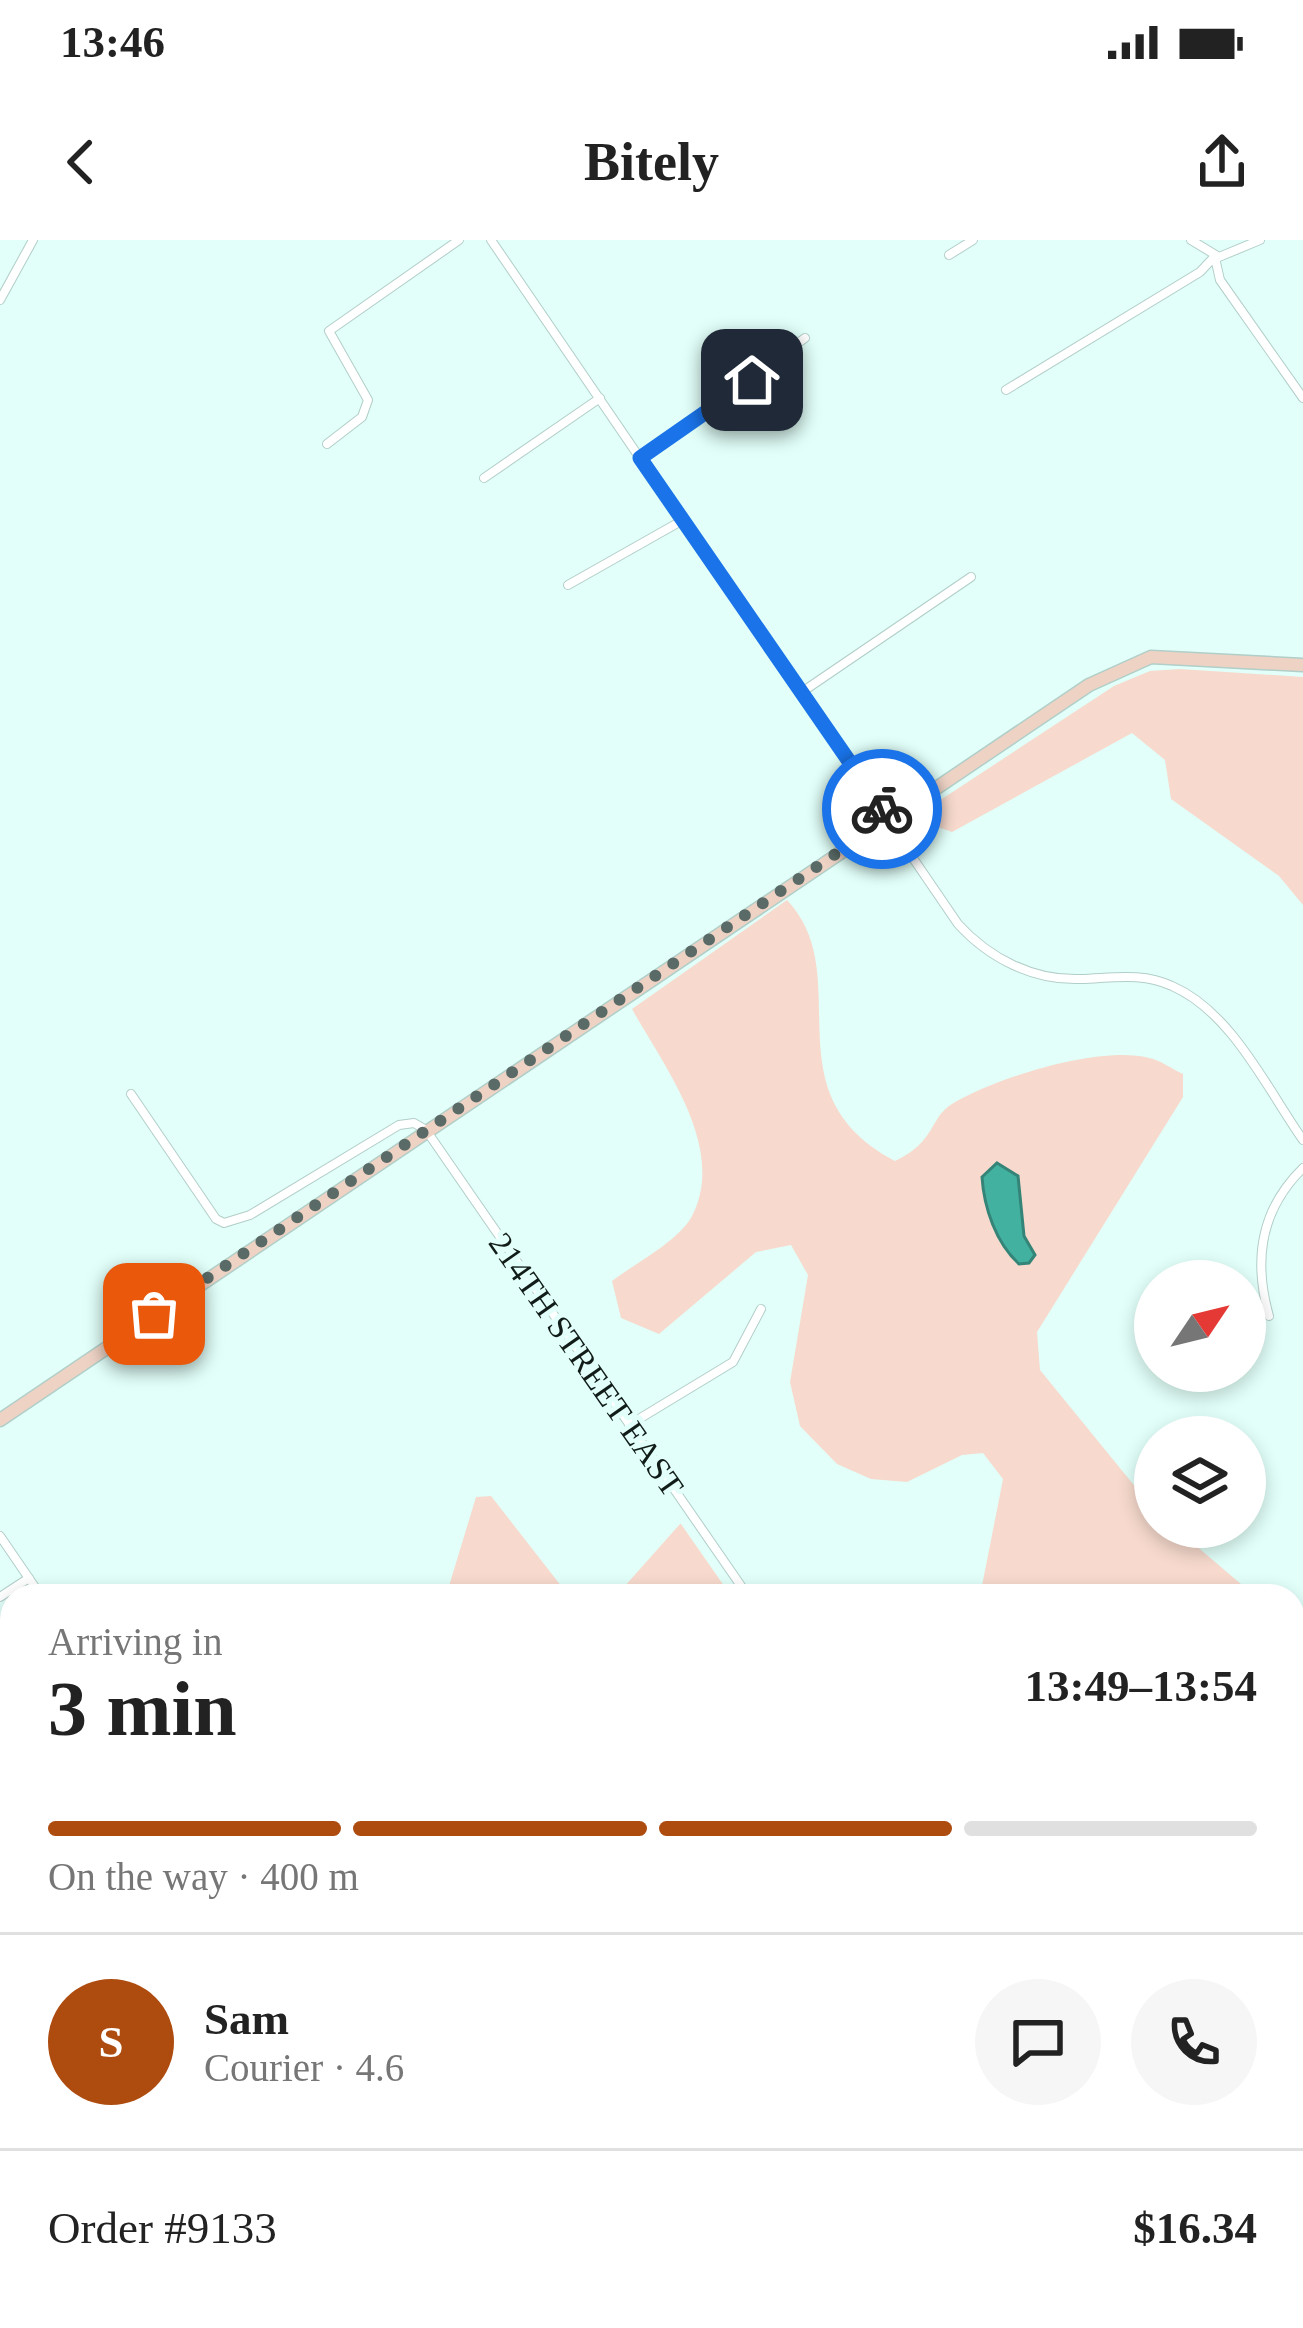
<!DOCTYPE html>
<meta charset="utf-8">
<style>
:root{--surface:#fff;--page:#f6f6f6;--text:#222;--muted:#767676;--line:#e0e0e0;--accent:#ae4c10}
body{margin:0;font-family:Georgia,serif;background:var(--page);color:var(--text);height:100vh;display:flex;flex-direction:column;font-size:45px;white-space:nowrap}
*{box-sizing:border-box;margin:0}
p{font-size:39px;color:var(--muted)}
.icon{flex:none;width:66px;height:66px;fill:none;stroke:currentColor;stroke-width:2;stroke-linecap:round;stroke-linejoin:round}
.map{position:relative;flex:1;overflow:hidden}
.details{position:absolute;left:0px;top:1344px;width:1305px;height:744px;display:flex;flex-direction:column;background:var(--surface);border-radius:36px 36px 0 0;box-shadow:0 6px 18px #0003}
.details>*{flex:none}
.needle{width:78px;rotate:55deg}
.buttons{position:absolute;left:1134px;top:1020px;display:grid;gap:24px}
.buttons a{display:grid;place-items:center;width:132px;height:132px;border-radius:50%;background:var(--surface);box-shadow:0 6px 18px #0003;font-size:60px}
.pin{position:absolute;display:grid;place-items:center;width:102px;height:102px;color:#fff;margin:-51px;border-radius:24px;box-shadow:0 6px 18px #0006}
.courier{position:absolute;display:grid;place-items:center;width:120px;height:120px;margin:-60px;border:9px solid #1a73e8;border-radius:50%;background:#fff;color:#222;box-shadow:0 3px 15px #0007}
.overview em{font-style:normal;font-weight:600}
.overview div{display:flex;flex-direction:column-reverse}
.overview{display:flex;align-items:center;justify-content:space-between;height:204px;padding:0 48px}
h1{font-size:78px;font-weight:600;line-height:90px}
.bar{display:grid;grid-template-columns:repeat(4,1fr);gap:18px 12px;align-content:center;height:144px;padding:0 48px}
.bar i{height:15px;border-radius:9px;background:var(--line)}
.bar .current{background:var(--accent)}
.bar p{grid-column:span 4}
.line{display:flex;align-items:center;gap:30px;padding:0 48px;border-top:3px solid var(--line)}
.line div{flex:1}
.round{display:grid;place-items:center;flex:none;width:126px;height:126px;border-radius:63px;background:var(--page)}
.status{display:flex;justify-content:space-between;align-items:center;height:84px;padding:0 60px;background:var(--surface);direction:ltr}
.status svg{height:33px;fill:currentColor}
header{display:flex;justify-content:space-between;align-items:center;height:156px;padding:0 48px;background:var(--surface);font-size:54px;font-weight:600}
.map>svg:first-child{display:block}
.green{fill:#f7dacd}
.water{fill:#43b1a0;stroke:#348478;stroke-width:3}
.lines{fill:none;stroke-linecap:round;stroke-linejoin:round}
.street-casing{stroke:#b1cec8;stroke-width:10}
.secondary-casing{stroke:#b1cec8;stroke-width:15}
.street{stroke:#fff;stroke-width:8}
.secondary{stroke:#eed3c5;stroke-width:12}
.done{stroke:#5a6b67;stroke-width:12;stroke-dasharray:0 21.6}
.route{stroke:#1a73e8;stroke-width:15}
.labels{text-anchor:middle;stroke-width:10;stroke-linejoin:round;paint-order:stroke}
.street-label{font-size:33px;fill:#111c19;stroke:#e2fff9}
</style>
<div class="status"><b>13:46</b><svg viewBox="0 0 49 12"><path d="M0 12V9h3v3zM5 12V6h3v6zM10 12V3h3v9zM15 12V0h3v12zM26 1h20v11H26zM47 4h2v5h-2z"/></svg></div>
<header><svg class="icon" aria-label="back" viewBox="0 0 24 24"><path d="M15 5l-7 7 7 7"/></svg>Bitely<svg class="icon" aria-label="share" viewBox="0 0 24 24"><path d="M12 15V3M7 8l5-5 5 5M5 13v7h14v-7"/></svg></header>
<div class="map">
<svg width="1303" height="2088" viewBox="0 0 1303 2088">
<rect width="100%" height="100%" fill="#e2fff9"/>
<path class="green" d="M1180,429L1303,437V665L1279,636L1171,559L1165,520L1132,493L952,592L913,578L1114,446L1150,431Z
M787,660C859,737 766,853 895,921C937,901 929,878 952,864C995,838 1100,805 1149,818C1160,820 1172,829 1183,834V857L1037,1092L1040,1130L1155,1271V1287H1174L1255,1356H980L1003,1239L983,1213L962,1215L907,1242L871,1239L837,1224L800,1186L790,1142L808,1035L791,1005L756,1012L659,1094L621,1078L612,1041C634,1024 679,1001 692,976C727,908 665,828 632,769Z
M491,1256L569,1356H446L476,1257Z
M681,1284L729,1353L616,1356L680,1284Z
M1303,1379V1721L1293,1719V1382Z"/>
<path class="water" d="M997,923L1018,936L1024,996L1035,1015L1029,1023L1019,1024C996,1003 984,968 982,937Z"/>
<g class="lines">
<g class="street-casing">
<path id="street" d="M491,0L958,684C989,718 1033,741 1081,739C1113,738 1142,732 1172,746C1232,772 1267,849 1303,900
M1191,0L1219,17L1260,0
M949,15L973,0
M1215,18L1220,40L1303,158
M0,60L33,0
M1006,150L1200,32L1215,16
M327,204L362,177L368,160L329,91L459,0
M641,218L805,98
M484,238L600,158
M568,345L683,280
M802,452L971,337
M131,854L216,979L224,983L250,975L399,885L414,883L426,890L748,1356
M1269,1076C1253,1020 1261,969 1303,928
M629,1185L733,1122L761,1069
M0,1296L41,1356
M0,1357L29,1338
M0,2052L12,2056
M49,2076L64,2088"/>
</g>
<g class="secondary-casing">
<path id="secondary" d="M0,1180L1089,445L1151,417L1303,425"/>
</g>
<use href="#street" class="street"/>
<use href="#secondary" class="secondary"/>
</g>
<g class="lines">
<path class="done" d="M154,1074L889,578L882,569"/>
<path class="route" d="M752,140L640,218L882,569"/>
</g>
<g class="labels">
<g class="street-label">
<text transform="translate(587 1124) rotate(55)" y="12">214TH STREET EAST</text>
</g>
</g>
</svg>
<div class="buttons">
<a><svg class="needle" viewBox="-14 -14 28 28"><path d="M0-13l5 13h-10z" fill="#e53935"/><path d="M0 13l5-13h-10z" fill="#767676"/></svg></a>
<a><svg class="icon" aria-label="layers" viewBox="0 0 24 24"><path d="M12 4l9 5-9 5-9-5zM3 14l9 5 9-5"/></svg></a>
</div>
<div class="pin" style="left:154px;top:1074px;background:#ea580c"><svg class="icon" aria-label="bag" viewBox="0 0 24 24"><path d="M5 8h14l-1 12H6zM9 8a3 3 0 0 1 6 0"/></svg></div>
<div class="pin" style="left:752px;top:140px;background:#1f2937"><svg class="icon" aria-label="home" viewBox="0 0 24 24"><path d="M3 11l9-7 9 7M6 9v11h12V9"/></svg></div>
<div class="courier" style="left:882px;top:569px"><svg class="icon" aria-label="bike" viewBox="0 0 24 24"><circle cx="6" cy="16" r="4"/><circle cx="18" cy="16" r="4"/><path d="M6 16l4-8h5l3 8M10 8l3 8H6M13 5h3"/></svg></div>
<section class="details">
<div class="overview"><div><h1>3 min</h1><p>Arriving in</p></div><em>13:49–13:54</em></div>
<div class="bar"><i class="current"></i><i class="current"></i><i class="current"></i><i></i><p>On the way · 400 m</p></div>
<div class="line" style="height:216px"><b class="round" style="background:var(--accent);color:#fff">S</b><div><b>Sam</b><p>Courier · 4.6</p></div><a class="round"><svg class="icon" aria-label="chat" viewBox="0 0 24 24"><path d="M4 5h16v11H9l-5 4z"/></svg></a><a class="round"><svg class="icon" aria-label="phone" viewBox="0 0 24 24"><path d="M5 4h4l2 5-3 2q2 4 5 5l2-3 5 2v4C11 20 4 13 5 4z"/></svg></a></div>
<div class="line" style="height:156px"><div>Order #9133</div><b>$16.34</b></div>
</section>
</div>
